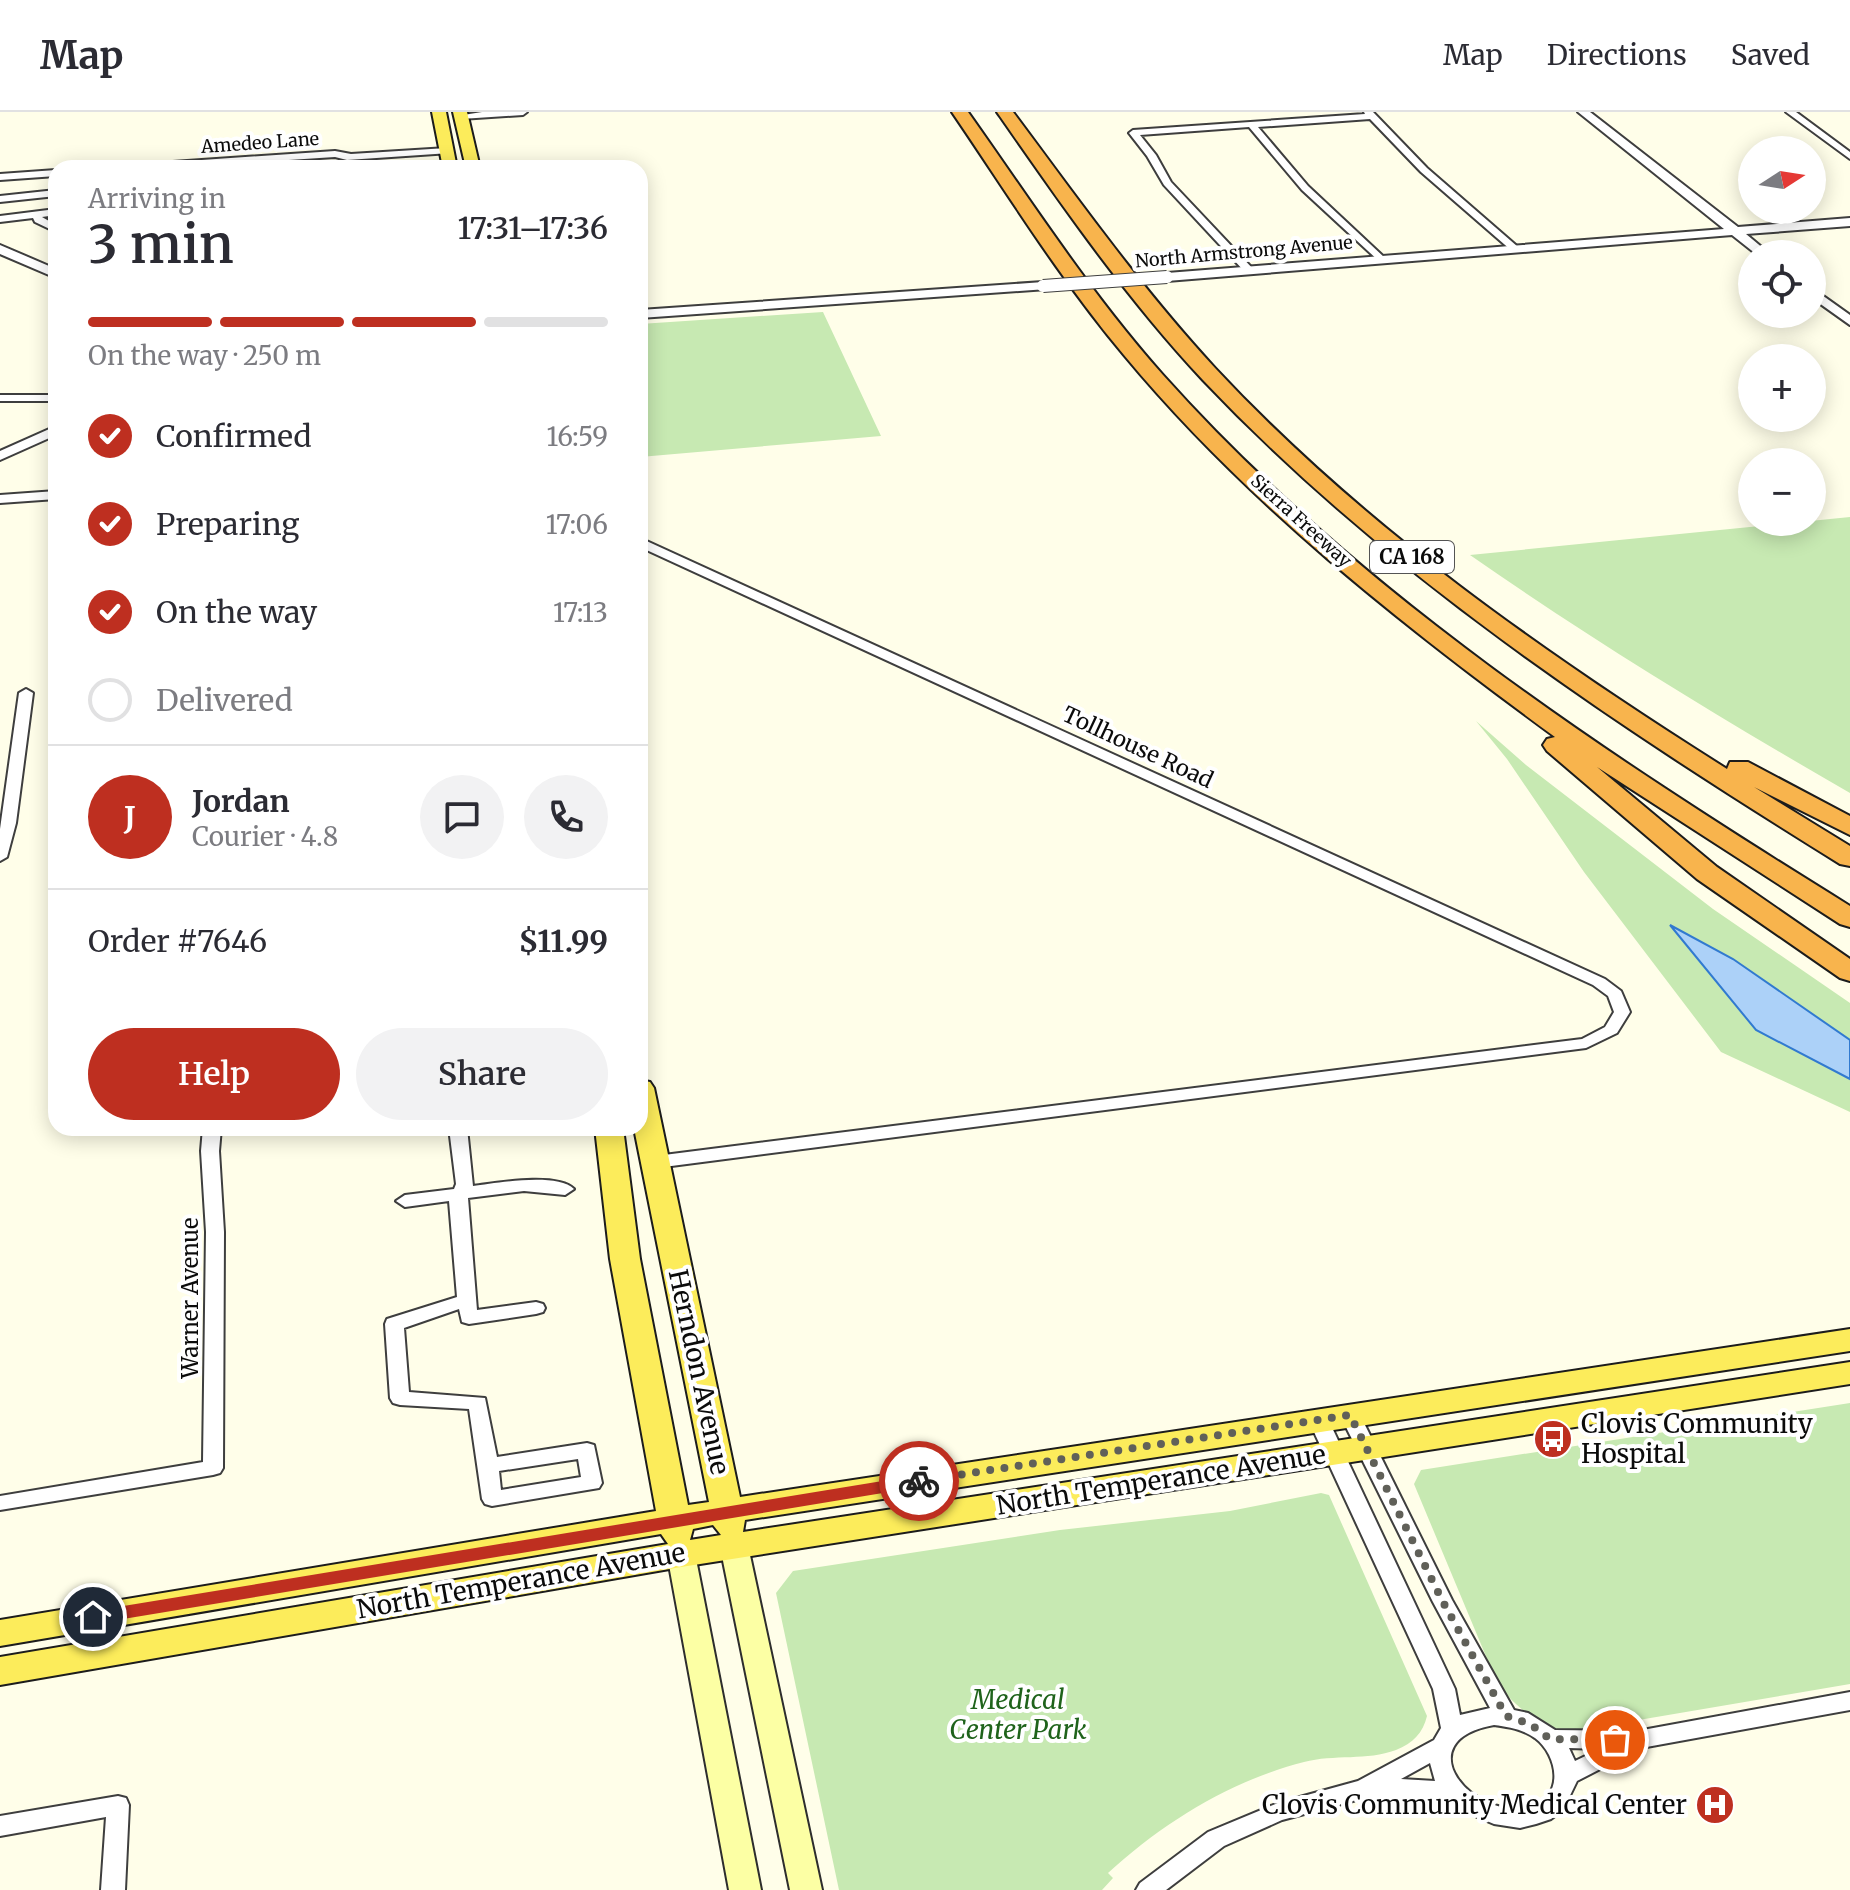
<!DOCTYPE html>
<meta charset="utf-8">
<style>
:root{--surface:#fff;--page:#f2f2f3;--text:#2b2b33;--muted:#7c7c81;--line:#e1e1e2;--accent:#be2f20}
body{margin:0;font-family:Merriweather,serif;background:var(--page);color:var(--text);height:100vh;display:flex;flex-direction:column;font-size:30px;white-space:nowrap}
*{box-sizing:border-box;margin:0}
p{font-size:26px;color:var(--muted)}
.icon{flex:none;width:44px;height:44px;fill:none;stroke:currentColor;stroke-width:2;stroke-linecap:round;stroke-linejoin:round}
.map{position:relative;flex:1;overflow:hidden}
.details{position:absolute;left:48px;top:48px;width:600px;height:976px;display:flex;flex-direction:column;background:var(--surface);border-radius:24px;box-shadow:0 4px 20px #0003}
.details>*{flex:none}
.needle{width:52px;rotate:78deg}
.tools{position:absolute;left:1738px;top:24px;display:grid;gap:16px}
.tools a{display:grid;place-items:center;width:88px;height:88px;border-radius:50%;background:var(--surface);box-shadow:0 4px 20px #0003;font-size:40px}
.pin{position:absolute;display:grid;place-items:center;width:68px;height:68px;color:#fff;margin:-34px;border:4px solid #fff;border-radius:50%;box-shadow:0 2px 8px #0007}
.courier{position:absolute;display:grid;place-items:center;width:80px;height:80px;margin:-40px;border:6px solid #be2f20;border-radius:50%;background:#fff;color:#222;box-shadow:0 2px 10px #0007}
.overview em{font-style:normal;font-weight:600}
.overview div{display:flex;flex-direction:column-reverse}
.overview{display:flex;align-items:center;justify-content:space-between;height:136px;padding:0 40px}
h1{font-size:52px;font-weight:600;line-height:60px}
.bar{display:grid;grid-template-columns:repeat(4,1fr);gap:12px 8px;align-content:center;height:96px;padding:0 40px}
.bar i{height:10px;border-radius:6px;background:var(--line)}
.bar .active{background:var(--accent)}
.bar p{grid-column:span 4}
.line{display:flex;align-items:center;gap:20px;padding:0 40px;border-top:2px solid var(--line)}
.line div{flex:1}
.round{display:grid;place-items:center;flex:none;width:84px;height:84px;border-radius:42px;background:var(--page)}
ol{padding:0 40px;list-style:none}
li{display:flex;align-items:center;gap:24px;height:88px}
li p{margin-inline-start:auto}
li .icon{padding:8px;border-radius:50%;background:var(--accent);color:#fff;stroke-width:4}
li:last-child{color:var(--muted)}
li i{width:44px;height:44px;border:4px solid var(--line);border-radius:50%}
.primary-button{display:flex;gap:16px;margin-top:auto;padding:16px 40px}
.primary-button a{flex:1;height:92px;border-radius:48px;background:var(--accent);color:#fff;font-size:32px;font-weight:600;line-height:92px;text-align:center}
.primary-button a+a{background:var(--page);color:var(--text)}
header{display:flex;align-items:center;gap:48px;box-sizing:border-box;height:112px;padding:0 40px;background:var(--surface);border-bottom:2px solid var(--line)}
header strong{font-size:38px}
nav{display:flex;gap:44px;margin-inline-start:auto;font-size:28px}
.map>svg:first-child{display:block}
.green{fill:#c7e9b2}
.water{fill:#acd1f8;stroke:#317ad0;stroke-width:2}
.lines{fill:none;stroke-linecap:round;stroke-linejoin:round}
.minor-casing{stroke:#3e3e3e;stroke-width:4}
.tertiary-casing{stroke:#3e3e3e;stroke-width:4}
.secondary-casing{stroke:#2d2d2d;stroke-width:4}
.primary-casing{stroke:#1c1c1c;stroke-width:4}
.motorway-casing{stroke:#1c1c1c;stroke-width:4}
.minor{fill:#fff;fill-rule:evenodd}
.tertiary{fill:#fff;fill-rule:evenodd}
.secondary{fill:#fcffa4;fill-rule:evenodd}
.primary{fill:#fcec5b;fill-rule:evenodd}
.motorway{fill:#f8b44d;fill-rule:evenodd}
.tertiary-bridge-casing{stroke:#3e3e3e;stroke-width:14;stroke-linecap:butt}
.tertiary-bridge{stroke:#fff;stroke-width:12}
.route{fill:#be2f20}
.done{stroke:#606059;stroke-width:8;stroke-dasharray:0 14.4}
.labels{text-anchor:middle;stroke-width:8;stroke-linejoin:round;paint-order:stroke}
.far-street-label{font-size:18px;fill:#0b0b0b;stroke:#fff}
.shield{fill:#fff;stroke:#545454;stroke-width:2}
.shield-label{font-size:20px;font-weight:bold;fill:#0b0b0b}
.street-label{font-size:22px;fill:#0b0b0b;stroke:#fff}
.near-street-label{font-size:26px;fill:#0b0b0b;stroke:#fff}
.near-poi-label{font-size:26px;fill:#0b0b0b;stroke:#fff;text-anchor:start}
.near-park-label{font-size:26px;font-style:italic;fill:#1f631b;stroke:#fff}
</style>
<header>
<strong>Map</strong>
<nav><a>Map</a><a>Directions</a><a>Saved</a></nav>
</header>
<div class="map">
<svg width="1850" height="1778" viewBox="0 0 1850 1778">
<rect width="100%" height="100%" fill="#fffee9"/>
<path class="green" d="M823,200L881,324L640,345V212Z
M1850,405V681C1720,606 1593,529 1470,443Z
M1476,609L1526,653L1713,797L1850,891V1000L1721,940L1584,760L1507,647Z
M1850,1291V1572L1568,1620C1537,1614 1518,1596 1498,1573L1414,1372L1421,1358Z
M1321,1381L1329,1383L1427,1604C1423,1621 1413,1631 1396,1638C1367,1649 1334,1642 1304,1650C1230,1669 1164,1710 1108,1761L1113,1766L1102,1778H839L776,1481L793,1459L1060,1418L1230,1399Z"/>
<path class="water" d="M1670,813L1733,847L1850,928V967L1756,918Z"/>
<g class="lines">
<g class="minor-casing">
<path id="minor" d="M482,0H527L523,3L461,7L457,4Z
M1364,0H1373L1427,56L1518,135V139H1512L1421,60L1370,7L1258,15L1308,74L1385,146L1386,148L1381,151L1302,78L1249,15L1140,23L1156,43L1171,70L1254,158L1245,160L1164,73L1147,44L1129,21L1133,18L1365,2Z
M1786,0H1796L1850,40V47Z
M447,36L452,39L450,41L347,48L335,45L169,56H124L129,53L335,39L351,42Z
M56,58V64L0,68V62Z
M56,78V84L0,90V84Z
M56,97V103L42,105L56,113V120L35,110L33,106L0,110V104Z
M0,283H56V289H0Z
M56,379V387L0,391V383Z
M640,426L1605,867L1621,879L1630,900L1617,921L1586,936L656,1056L650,1054L647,1050L656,1044L1582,927L1605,915L1614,900L1608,884L1593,873L640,435Z
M26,577L33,581L16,711L7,745L0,749V717L19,581Z
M203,1016H221L219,1039L224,1120L223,1356L220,1361L213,1363L0,1398V1384L203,1350L206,1120L201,1039Z
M449,1016H467L473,1074C496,1071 557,1060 574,1077L565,1083L524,1079L468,1086L477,1198L536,1190L543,1192L545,1196L543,1200L536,1202L469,1212L462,1210L459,1197L404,1216L409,1280L485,1286L497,1345L587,1331L594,1333L602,1371L599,1376L492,1394L485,1392L482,1387L469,1297L400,1293L393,1291L390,1286L385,1212L387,1207L457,1185L449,1089L405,1095L396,1089L405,1083L454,1077L456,1072ZM578,1347L581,1365L501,1378L499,1359Z
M1350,1296L1357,1298L1360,1303L1452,1488L1514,1598L1528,1601L1555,1618L1637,1619L1850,1580V1598L1641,1636L1577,1669L1563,1698L1551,1707L1536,1712L1520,1716L1494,1712L1432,1686H1364L1282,1708L1224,1734L1166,1778H1136L1140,1771L1208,1720L1278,1691L1358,1669L1434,1628L1441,1616L1433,1577L1308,1307L1311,1302L1318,1300L1325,1302L1328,1307L1455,1577L1460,1603L1490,1596L1433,1490L1340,1303L1343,1298ZM1494,1613C1509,1615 1522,1617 1535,1626C1558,1643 1565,1685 1531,1694C1474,1711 1404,1629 1494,1613ZM1569,1636L1600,1637L1575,1649ZM1430,1651L1435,1669L1401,1667Z
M118,1684L126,1686L129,1693L125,1778H101L106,1705L0,1724V1704Z"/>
</g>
<g class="tertiary-casing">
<path id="tertiary" d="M1578,0H1590L1738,115L1850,106V114L1746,122L1770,142H1756L1732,123L1167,169L1161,165L1167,161L1724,117Z
M0,133L56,157V166L0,142Z
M1043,170L1047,171V177L640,206V198Z
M1812,176L1850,203V213L1812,186Z
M56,314V323L0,348V339Z"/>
</g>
<g class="secondary-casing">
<path id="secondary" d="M734,1423L744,1427L748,1434L822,1778H790L720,1434L724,1427Z
M681,1431L691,1434L695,1442L761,1778H729L667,1442L671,1434Z"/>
</g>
<g class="primary-casing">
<path id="primary" d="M432,0H446L457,56H443Z
M453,0H467L480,56H466Z
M640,968L650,970L654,976L740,1385L1850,1217V1239L745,1408L743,1420L1850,1250V1272L681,1455L0,1573V1545L668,1432L661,1422L0,1534V1508L656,1399L610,1147L595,1016H623L640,1147L688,1393L709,1390L634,1016H640ZM713,1413L721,1423L690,1428L693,1417Z"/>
</g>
<g class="motorway-casing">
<path id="motorway" d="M952,0H968C1031,89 1090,181 1163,263C1356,479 1605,642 1850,794V815L1840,812L1597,655L1717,755L1850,847V869L1840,866L1697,767L1547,639L1543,633L1547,627L1555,625C1401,512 1247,391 1124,243C1060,167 1008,82 952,0Z
M997,0H1013C1078,87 1141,176 1215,256C1363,415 1545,542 1727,657L1730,650H1748L1850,704V723L1754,675L1850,734V754L1840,752C1613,611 1388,463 1203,268C1126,186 1061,92 997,0Z"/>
</g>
<use href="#minor" class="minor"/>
<use href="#tertiary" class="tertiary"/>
<use href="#secondary" class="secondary"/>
<use href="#primary" class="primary"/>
<use href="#motorway" class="motorway"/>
<g class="tertiary-bridge-casing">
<path id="tertiary-bridge" d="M1043,174L1167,165"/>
</g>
<use href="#tertiary-bridge" class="tertiary-bridge"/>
</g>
<path class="route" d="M919,1363L927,1369L919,1375L93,1512L85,1505L93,1499Z"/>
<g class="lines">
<path class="done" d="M919,1369L1350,1303L1443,1490L1506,1604L1530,1612L1550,1627L1615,1628"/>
</g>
<defs>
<g id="bus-disc" transform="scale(2)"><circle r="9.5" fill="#be2f20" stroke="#fff"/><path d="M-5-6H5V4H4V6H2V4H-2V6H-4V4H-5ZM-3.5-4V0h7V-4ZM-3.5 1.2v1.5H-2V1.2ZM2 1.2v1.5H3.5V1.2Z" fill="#fff"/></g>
<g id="hospital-disc" transform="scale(2)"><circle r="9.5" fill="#be2f20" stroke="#fff"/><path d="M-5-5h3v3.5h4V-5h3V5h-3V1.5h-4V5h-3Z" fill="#fff"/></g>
</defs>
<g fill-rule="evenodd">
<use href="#bus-disc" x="1553" y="1327"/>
<use href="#hospital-disc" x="1715" y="1693"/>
</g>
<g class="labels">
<g class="far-street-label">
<text transform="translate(260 31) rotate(-4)" y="6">Amedeo Lane</text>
<text transform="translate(1244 140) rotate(-5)" y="6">North Armstrong Avenue</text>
<text transform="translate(1301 409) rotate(42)" y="6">Sierra Freeway</text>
</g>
<rect class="shield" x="1370" y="429" width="84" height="32" rx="6"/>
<g class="shield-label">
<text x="1412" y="452">CA 168</text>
</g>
<g class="street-label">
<text transform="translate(1138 635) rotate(25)" y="8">Tollhouse Road</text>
<text transform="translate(190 1186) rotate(-90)" y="8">Warner Avenue</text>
</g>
<g class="near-street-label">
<text transform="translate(699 1260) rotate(78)" y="9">Herndon Avenue</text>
<text transform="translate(1161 1368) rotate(-9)" y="9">North Temperance Avenue</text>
<text transform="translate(521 1469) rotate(-10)" y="9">North Temperance Avenue</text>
</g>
<g class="near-poi-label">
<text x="1581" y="1321">Clovis Community<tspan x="1581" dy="30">Hospital</tspan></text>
<text x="1687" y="1702" text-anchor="end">Clovis Community Medical Center</text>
</g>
<g class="near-park-label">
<text x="1018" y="1597">Medical<tspan x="1018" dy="30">Center Park</tspan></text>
</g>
</g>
</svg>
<div class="tools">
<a><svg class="needle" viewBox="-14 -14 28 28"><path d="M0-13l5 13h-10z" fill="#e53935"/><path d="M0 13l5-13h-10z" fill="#7c7c81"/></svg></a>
<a><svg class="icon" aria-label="locate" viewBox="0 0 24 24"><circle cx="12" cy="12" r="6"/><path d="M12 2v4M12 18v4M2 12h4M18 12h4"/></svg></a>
<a>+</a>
<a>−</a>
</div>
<div class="pin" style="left:1615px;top:1628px;background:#ea580c"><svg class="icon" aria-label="bag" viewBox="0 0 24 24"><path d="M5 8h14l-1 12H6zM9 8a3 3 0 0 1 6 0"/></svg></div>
<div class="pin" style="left:93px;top:1505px;background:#1f2937"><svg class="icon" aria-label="home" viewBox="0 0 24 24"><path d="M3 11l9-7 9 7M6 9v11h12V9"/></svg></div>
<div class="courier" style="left:919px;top:1369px"><svg class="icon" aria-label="bike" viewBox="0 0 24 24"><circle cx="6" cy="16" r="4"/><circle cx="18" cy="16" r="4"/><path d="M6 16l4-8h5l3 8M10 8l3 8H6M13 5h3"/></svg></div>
<section class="details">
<div class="overview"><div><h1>3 min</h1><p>Arriving in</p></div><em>17:31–17:36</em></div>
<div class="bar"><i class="active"></i><i class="active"></i><i class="active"></i><i></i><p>On the way · 250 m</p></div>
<ol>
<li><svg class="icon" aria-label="check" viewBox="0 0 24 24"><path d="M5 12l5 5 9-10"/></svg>Confirmed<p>16:59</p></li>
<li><svg class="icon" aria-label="check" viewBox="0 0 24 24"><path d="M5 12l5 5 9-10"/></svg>Preparing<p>17:06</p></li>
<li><svg class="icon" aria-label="check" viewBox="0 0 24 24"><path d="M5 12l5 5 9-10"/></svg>On the way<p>17:13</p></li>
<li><i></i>Delivered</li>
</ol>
<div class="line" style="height:144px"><b class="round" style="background:var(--accent);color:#fff">J</b><div><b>Jordan</b><p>Courier · 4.8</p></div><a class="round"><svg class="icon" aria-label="chat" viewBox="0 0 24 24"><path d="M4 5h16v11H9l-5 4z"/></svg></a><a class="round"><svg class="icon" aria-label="phone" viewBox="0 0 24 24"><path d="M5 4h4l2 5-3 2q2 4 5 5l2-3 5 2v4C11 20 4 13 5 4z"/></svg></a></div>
<div class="line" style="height:104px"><div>Order #7646</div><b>$11.99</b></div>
<div class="primary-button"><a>Help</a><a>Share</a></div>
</section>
</div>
